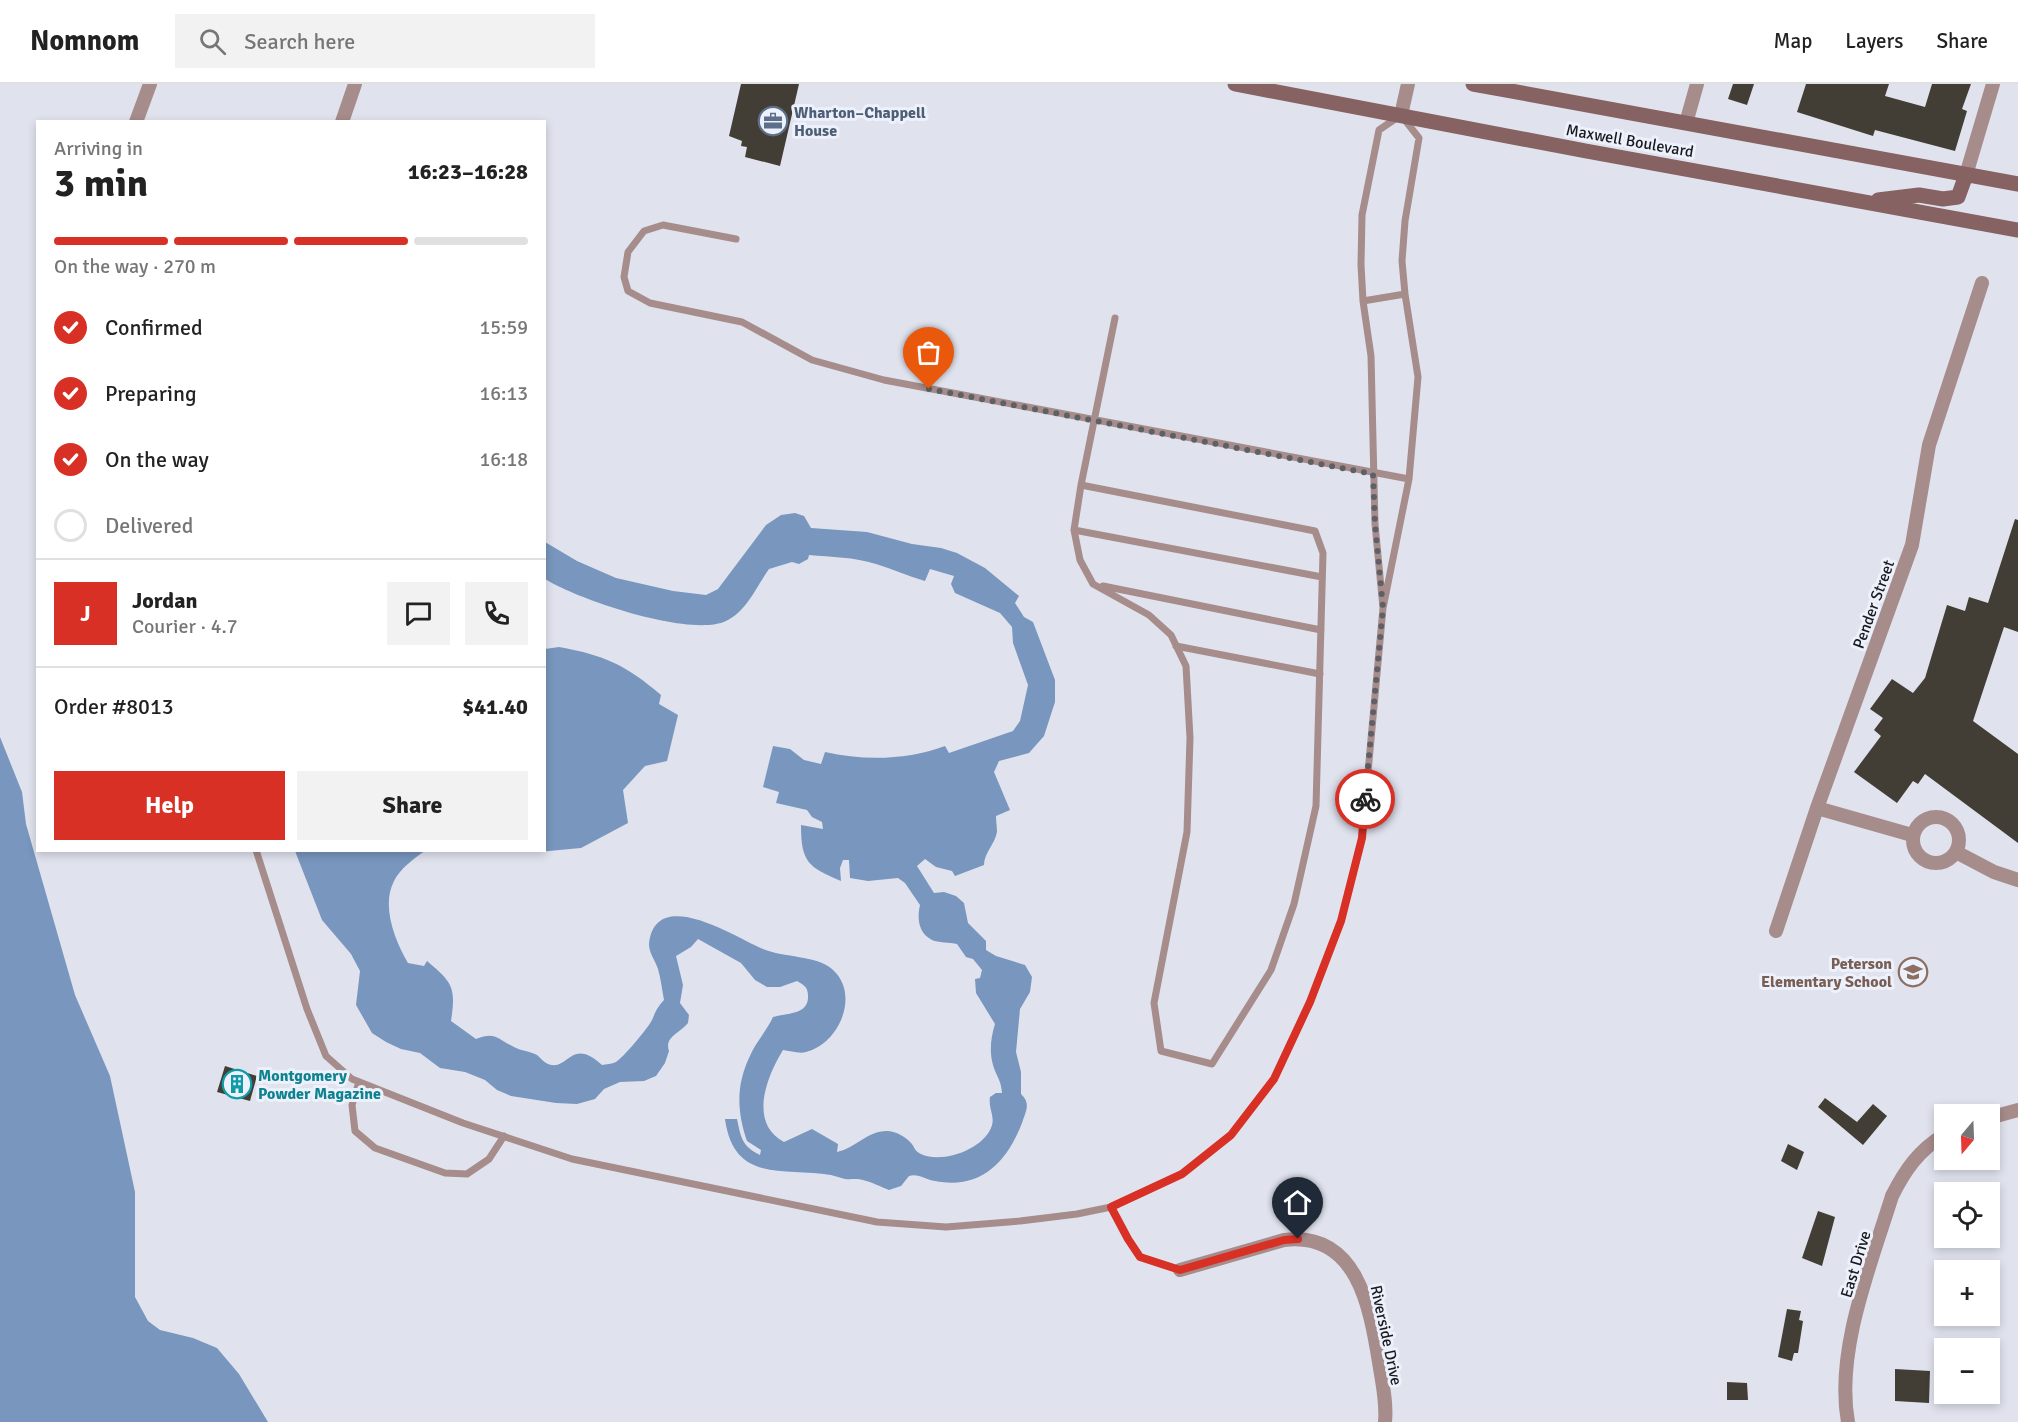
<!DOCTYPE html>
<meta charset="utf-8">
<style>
:root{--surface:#fff;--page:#f2f2f2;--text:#222;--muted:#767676;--line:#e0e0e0;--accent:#d93025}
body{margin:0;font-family:Signika,sans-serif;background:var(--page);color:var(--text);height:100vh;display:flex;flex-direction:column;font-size:22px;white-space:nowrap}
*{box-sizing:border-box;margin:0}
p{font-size:20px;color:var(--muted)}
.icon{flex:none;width:33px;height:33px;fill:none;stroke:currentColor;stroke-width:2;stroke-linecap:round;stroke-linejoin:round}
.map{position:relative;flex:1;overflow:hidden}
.panel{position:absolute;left:36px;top:36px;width:510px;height:732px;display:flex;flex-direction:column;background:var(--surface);border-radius:0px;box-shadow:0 3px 9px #0003}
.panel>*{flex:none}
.needle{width:39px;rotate:199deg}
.controls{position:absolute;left:1934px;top:1020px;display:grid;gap:12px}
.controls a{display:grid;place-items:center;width:66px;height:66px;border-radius:0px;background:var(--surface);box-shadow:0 3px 9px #0003;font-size:30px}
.pin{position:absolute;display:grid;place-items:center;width:51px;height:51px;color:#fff;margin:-62px -26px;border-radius:50% 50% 50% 0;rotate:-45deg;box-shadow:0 0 6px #0007}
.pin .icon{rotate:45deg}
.courier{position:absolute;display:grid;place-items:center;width:60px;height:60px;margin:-30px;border:4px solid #d93025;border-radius:50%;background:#fff;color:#222;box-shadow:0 2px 8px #0007}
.head em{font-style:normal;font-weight:700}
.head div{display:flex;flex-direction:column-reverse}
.head{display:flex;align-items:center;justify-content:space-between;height:102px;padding:0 18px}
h1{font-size:39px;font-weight:700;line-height:45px}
.bar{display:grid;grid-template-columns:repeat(4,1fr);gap:9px 6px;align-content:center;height:72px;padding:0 18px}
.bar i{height:8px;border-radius:4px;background:var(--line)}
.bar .active{background:var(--accent)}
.bar p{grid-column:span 4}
.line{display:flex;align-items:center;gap:15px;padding:0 18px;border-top:2px solid var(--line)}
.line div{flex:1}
.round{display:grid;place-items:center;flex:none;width:63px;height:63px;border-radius:0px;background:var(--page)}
ol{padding:0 18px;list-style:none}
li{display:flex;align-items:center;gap:18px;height:66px}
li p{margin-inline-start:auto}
li .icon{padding:6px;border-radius:50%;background:var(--accent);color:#fff;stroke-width:4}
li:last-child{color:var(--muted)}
li i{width:33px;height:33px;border:3px solid var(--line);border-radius:50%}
.primary-button{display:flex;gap:12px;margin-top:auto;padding:12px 18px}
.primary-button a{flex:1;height:69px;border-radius:0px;background:var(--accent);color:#fff;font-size:24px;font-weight:700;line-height:69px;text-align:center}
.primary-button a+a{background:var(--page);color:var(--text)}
header{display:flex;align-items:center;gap:36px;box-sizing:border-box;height:84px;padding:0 30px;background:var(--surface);border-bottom:2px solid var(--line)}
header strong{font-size:28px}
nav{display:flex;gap:33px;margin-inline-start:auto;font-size:21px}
.search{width:420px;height:54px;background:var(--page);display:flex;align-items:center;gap:15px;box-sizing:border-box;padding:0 21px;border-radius:0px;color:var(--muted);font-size:22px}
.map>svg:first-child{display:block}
.water{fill:#7896be}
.building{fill:#423d35}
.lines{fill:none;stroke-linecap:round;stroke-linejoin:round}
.lane{stroke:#a68c8b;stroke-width:7}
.street{stroke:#a68c8b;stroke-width:14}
.secondary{stroke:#866262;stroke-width:15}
.done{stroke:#5e6066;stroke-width:6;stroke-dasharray:0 10.8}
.route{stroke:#d93025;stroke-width:8}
.labels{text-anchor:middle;stroke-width:6;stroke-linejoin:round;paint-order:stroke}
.service-label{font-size:16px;font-weight:bold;fill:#4e5e75;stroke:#edf1fb;text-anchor:start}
.street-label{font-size:16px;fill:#18191d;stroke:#edf1fb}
.education-label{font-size:16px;font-weight:bold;fill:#785e54;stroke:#edf1fb;text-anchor:end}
.culture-label{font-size:16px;font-weight:bold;fill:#0d838f;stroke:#edf1fb;text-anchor:start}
</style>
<header>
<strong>Nomnom</strong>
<div class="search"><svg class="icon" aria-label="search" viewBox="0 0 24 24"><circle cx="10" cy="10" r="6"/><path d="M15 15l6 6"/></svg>Search here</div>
<nav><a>Map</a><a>Layers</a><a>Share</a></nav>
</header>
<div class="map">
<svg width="2018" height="1338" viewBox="0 0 2018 1338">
<rect width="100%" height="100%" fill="#e0e3ee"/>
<path class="water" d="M795,429L804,432L811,444L867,448L912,460L941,464L957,469L985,484L1019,512L1015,519L1024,533L1033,538L1055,596V618L1044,652L1029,669L999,677L994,688L1010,726L996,732C996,737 997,743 997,748C995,760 984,769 984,781L955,792L952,787L936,783L925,775L917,782L934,809L944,808L956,812L964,819L968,839L986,857V866L996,872L1025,881L1032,893L1030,908L1020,925L1016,968L1021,988V1010C1031,1019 1026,1027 1022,1039C1007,1078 981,1106 935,1097C926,1096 918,1089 909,1092L901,1102L889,1106C881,1103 872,1098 863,1096C857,1094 851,1096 845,1095C840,1094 836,1092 831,1091C784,1083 734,1100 725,1035H737C741,1054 742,1062 760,1071L761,1066L747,1057C737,1028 736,1002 749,974C755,959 766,948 773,933C786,929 809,931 808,912C808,903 804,901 797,897L780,903H767L755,896L741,879L698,855L691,863L676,872L683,901L680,919L689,931L688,939C680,949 664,953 669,967L665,979L656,992L644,997L620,998L604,1005L595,1015L577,1020L556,1019L511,1012L497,1006L485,996L465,988L440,984L420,969L401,965L386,958L372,949L356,921L360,887L351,870L322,836L295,767H425C414,774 400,785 394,797C381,822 395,857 408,879L424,882L427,877C453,899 456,903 451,937L476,955C496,947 497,955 514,963C521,967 530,967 537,971C540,973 543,978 548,980C569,988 570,952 602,981C606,980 612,980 616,978C622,975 649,943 652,936C656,927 656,925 664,916C662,906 661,895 658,885C655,876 649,869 649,860C655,800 737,854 763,865C784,874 816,871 832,885C861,910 839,960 806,968C800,970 790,967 783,966C767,992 748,1039 784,1058L812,1045L838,1060L837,1068C856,1064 867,1047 887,1047C895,1047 905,1052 911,1059C914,1062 915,1067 919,1069C940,1081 982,1066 991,1044C996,1033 988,1025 990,1013L996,1009H1002C1001,995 996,992 993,981C989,967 991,953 995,940L976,909L975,895L980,894L982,886L973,875L966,873L957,860C950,858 938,859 932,856C918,849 917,834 920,821L905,799L898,794L868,797L850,794L849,776H843L840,784L841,797C808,783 801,778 801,741L823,745L822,738L812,733L807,726L776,719L779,708L763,703L773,662L790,665L804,676L821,680L825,668C864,677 908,676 945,662L949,669L1013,647L1020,637L1028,601L1013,559L1012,543L1000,529L955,509L951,500L954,492L930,485L925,497C908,492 892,485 876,480C854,473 831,473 809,471L808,475L799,480L792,478L769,485C756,503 747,527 726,537C690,554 577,515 545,495V458L577,477L616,494L673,507L706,511L718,505L766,441L781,431Z
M559,563C604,571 626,581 661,611L659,620L678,631L667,677L645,682L623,706L628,739L581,764L538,768L520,767L544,766L545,565Z
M0,653L22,708L26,740L75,911L110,992L135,1108V1213L148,1237L160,1246L193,1254L217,1264L239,1290L268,1338H0Z"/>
<path class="building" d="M741,0H799L780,82L745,73L747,63L741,62L742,57L729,52Z
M1733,0H1754L1747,21L1728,15Z
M1806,0H1889L1885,12L1925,23L1932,0H1971L1962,25L1967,27L1955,67L1875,46L1873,52L1797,28Z
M2015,435L2018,436V548L2004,543L1973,637L2018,670V759L1925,690L1918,700L1913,697L1897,719L1854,688L1881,652L1874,646L1883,634L1870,625L1892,595L1913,609L1925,594L1947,521L1965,527L1969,513L1988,519Z
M225,982L257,992L250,1017L217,1008Z
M1825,1014L1857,1038L1873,1020L1887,1032L1863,1061L1818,1023Z
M1788,1060L1804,1068L1797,1086L1781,1077Z
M1818,1127L1835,1133L1822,1182L1802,1174Z
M1787,1225L1801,1227L1799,1236L1803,1237L1798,1269H1794L1792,1277L1778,1273Z
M1895,1285L1930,1287L1929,1319L1895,1317Z
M1727,1298L1747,1299L1748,1316H1727Z"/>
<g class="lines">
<path class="lane" d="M736,155L663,141L644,147L628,168L624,193L628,207L650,219L742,238L812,276L884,296L1409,395
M1363,217L1405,210
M1081,401L1315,447L1323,469L1316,722L1294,820L1271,886L1212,980L1161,967L1154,919L1187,748L1190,654L1186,582L1171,551L1149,531L1093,500L1080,476L1074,446L1081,401L1115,234
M1074,446L1322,493
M1103,502L1321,546
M1176,562L1320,590
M256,766L307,925L326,972L352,995L463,1039L572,1075L877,1138L946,1143L1020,1137L1077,1130L1111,1123
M359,998L352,1021L355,1047L375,1064L445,1089L467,1090L489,1075L504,1052
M1180,1186L1140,1173L1128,1155L1111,1123L1182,1090L1231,1051L1274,995L1310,918L1341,837L1362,754L1383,524L1409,395L1418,293L1405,210L1402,177L1405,137L1419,54L1401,31L1379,46L1362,131L1361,181L1363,217L1371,272L1375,440L1383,524"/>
<path class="street" d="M1401,31L1408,0
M136,38L150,0
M342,38L355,0
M1686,39L1697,0
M1966,91L1993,0
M1817,724L1912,751
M1913 756a23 23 0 1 1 46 0a23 23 0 1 1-46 0Z
M1956,768L1994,788L2018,796
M1776,847L1817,724L1912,461L1929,361L1982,199
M1989,1034L2018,1026
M1180,1186L1284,1156C1357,1147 1370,1223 1379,1278C1382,1298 1387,1318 1385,1338
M1848,1338C1835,1267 1871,1180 1892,1112C1905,1086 1919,1066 1944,1051"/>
<path class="secondary" d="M1235,0L1586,67L2018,146
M1473,0L2018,100
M1878,116L1919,111L1943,115L1958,113L1966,91"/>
</g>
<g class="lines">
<path class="done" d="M929,305L1373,390L1375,440L1383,524L1365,715"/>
<path class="route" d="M1298,1155L1284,1156L1180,1186L1140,1173L1128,1155L1111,1123L1182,1090L1231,1051L1274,995L1310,918L1341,837L1362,754L1365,715"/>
</g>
<defs>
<g id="office-ring" transform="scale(1.5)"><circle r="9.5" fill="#edf1fb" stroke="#5c6f8a" stroke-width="1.5"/><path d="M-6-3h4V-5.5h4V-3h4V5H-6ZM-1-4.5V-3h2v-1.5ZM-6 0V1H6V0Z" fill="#5c6f8a"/></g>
<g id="school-ring" transform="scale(1.5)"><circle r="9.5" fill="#edf1fb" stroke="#8d6e63" stroke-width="1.5"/><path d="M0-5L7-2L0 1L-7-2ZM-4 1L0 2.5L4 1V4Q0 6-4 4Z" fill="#8d6e63"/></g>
<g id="building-ring" transform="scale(1.5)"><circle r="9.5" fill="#edf1fb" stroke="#0f9aa8" stroke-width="1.5"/><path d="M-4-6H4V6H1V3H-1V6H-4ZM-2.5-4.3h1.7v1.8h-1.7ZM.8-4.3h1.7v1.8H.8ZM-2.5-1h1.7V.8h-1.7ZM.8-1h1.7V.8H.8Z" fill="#0f9aa8"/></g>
</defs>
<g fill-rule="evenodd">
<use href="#office-ring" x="773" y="37"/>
<use href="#school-ring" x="1913" y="888"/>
<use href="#building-ring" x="237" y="1000"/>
</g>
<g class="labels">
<g class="service-label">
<text x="794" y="34">Wharton–Chappell<tspan x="794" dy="18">House</tspan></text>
</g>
<g class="street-label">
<text transform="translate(1630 56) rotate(10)" y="6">Maxwell Boulevard</text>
<text transform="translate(1873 520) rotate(-70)" y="6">Pender Street</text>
<text transform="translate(1855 1180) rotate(-73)" y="6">East Drive</text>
<text transform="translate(1387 1251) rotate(78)" y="6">Riverside Drive</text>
</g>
<g class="education-label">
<text x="1892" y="885">Peterson<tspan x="1892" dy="18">Elementary School</tspan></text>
</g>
<g class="culture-label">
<text x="258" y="997">Montgomery<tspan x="258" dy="18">Powder Magazine</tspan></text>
</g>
</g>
</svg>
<div class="controls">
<a><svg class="needle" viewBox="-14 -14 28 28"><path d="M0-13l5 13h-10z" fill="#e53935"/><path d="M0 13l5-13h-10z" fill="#767676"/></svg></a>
<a><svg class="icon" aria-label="locate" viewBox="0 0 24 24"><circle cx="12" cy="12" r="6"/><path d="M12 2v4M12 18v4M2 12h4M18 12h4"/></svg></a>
<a>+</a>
<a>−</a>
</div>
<div class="pin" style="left:929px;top:305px;background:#ea580c"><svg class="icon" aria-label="bag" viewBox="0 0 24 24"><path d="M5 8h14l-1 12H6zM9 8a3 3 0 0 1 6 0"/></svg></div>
<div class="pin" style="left:1298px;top:1155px;background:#1f2937"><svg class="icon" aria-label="home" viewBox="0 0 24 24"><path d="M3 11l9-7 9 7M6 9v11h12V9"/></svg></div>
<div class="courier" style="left:1365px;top:715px"><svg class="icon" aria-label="bike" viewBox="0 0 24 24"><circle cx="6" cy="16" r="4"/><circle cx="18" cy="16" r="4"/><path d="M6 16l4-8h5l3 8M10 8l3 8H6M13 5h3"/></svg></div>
<section class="panel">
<div class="head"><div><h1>3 min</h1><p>Arriving in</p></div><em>16:23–16:28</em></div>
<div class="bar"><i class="active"></i><i class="active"></i><i class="active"></i><i></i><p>On the way · 270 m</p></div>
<ol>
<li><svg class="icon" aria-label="check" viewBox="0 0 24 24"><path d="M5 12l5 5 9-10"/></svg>Confirmed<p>15:59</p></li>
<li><svg class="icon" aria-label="check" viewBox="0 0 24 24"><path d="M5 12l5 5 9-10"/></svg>Preparing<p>16:13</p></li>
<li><svg class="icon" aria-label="check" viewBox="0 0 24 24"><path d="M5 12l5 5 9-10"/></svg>On the way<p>16:18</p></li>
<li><i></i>Delivered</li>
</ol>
<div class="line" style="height:108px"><b class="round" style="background:var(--accent);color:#fff">J</b><div><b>Jordan</b><p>Courier · 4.7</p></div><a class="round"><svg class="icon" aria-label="chat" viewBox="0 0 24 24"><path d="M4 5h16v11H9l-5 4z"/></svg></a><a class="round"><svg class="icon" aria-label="phone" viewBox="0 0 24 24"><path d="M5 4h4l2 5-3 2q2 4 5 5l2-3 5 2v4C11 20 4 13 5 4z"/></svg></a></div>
<div class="line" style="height:78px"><div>Order #8013</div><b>$41.40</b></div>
<div class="primary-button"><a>Help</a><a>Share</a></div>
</section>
</div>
